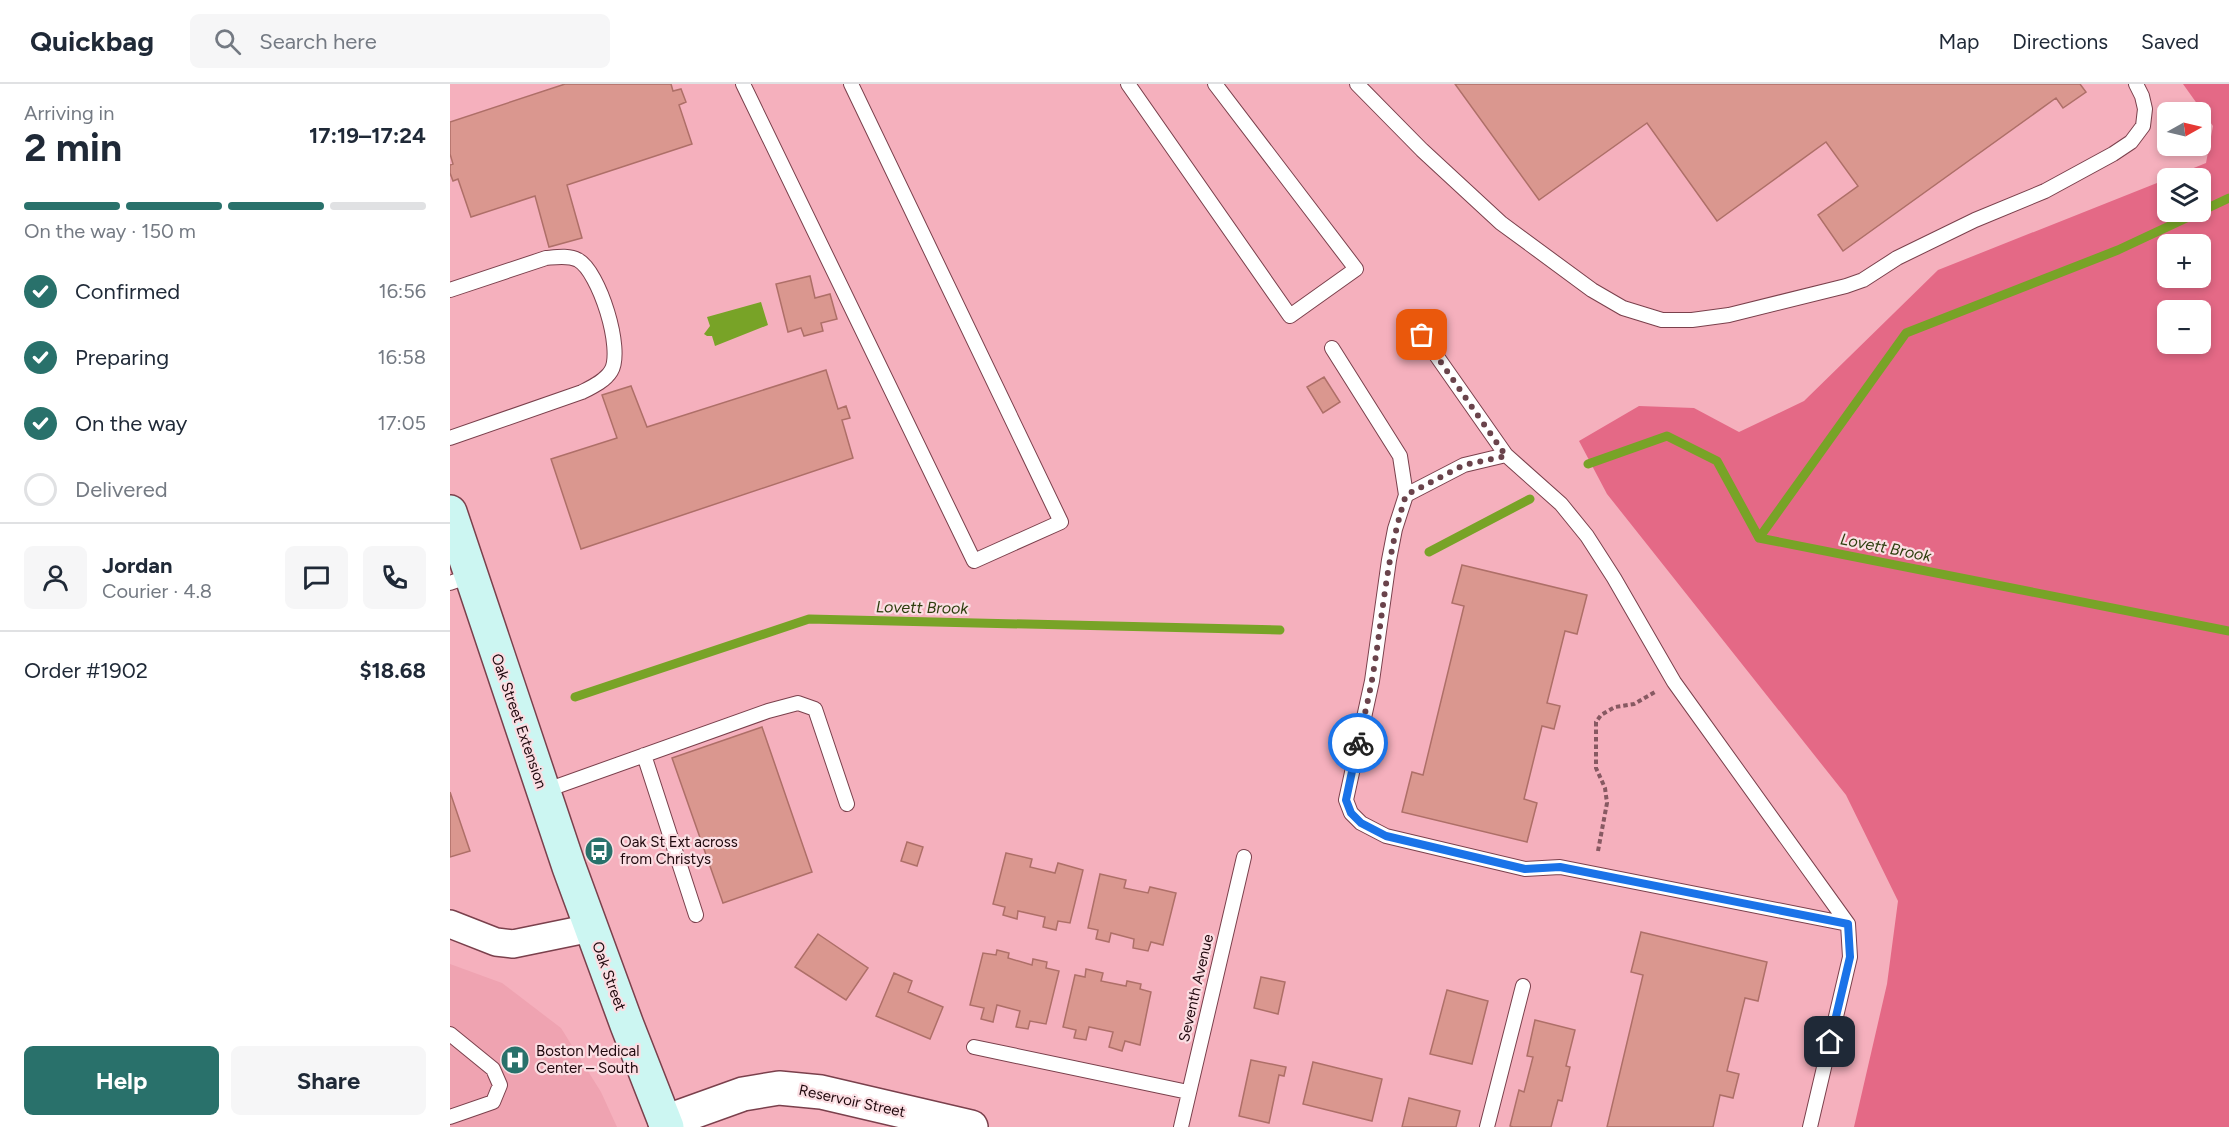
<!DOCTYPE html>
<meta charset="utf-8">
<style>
:root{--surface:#fff;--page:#f6f6f7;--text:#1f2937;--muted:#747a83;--line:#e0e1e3;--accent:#29716b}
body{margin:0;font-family:Figtree,sans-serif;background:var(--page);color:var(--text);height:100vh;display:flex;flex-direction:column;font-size:22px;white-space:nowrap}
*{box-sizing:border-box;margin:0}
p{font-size:20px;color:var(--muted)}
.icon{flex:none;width:33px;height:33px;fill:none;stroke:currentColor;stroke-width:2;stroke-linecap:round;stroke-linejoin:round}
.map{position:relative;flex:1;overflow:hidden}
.side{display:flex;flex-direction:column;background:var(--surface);width:450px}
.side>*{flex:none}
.needle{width:39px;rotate:82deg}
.fabs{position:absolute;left:1707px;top:18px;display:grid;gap:12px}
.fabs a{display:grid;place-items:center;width:54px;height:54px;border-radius:9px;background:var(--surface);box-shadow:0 3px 9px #0003;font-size:30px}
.pin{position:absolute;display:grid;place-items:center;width:51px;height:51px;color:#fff;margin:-26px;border-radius:12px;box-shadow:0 3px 9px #0006}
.courier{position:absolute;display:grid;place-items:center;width:60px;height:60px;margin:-30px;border:4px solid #1a73e8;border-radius:50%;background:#fff;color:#222;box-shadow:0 2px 8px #0007}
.headline em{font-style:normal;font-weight:700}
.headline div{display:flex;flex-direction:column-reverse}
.headline{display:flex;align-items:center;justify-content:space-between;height:102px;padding:0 24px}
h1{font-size:39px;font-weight:700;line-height:45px}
.bar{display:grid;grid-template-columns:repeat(4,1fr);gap:9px 6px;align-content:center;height:72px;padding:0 24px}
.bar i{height:8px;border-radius:4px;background:var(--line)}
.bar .selected{background:var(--accent)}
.bar p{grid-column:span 4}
.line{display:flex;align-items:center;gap:15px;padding:0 24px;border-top:2px solid var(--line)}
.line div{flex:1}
.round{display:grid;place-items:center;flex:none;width:63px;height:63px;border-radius:9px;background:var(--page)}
ol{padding:0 24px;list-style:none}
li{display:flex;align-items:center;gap:18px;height:66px}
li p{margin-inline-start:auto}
li .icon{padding:6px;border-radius:50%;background:var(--accent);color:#fff;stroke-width:4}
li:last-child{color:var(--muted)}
li i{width:33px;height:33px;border:3px solid var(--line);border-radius:50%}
.action{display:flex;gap:12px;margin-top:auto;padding:12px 24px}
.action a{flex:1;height:69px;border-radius:9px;background:var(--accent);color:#fff;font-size:24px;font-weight:700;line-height:69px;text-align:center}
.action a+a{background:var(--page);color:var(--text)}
header{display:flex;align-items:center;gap:36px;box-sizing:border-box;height:84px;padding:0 30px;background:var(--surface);border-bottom:2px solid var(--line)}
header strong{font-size:28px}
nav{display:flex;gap:33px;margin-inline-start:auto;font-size:21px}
.search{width:420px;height:54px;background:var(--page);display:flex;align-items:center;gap:15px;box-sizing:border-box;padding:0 21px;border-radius:9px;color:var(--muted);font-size:22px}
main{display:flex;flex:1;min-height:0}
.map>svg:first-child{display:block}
.built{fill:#efa3b1}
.forest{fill:#e46986;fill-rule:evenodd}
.water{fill:#78a327}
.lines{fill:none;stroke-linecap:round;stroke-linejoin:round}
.stream{stroke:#78a327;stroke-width:9}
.building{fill:#da978f;stroke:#ae6f68;stroke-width:1.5}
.service-casing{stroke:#7a404c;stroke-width:16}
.minor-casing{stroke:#7a404c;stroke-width:30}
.tertiary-casing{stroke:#7a404c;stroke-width:36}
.secondary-casing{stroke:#7a404c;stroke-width:36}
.path{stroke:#875962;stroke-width:4;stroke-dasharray:4.5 3;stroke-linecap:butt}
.service{stroke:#fff;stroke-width:14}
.minor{stroke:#fff;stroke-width:27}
.tertiary{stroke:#fff;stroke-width:33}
.secondary{stroke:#ccf6f2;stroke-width:33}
.done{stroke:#6a434b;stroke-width:6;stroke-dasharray:0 10.8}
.route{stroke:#1a73e8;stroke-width:8}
.labels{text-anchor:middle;stroke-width:4.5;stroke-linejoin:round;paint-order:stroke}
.street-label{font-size:15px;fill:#1f080d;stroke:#fbdee3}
.poi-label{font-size:15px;fill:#1f080d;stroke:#fbdee3;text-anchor:start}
.water-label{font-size:16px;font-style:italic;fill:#2d3e0e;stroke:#fbdee3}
</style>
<header>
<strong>Quickbag</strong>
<div class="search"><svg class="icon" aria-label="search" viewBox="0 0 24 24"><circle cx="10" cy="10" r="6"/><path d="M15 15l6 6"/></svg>Search here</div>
<nav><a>Map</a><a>Directions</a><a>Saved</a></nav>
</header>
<main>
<section class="side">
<div class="headline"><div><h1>2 min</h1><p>Arriving in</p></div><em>17:19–17:24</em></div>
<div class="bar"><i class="selected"></i><i class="selected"></i><i class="selected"></i><i></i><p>On the way · 150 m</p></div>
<ol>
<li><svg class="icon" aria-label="check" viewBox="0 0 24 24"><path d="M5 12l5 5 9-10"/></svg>Confirmed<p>16:56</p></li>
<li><svg class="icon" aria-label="check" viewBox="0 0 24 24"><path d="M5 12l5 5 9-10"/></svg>Preparing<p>16:58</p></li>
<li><svg class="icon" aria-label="check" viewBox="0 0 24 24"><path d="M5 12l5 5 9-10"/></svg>On the way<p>17:05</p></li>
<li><i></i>Delivered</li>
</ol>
<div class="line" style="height:108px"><a class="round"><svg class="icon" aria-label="person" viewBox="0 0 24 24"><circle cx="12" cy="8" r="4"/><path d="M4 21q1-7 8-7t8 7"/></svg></a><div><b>Jordan</b><p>Courier · 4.8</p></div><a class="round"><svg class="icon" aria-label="chat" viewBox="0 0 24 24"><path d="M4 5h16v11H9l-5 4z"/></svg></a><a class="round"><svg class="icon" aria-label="phone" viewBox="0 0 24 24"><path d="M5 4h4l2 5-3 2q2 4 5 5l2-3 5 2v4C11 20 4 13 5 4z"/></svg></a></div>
<div class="line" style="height:78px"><div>Order #1902</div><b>$18.68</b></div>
<div class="action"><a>Help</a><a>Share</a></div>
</section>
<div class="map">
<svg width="1779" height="1043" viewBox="0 0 1779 1043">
<rect width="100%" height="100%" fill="#f5b0bd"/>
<path class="built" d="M0,880L52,899L111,944L151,1008L167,1043H0Z"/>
<path class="forest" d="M1733,0H1779V1043H1404L1437,900L1448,817L1396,711L1157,410L1129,357L1189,322L1244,324L1289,348L1354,317L1488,186L1717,95L1718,128H1750V94H1719L1756,79L1763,42ZM1718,160H1750V194H1718ZM1718,226H1750V260H1718Z"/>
<path class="water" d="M311,218L318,241L265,262L262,252H257L254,250L260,242L257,233Z"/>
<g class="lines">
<path class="stream" d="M1138,380L1217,352L1267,377L1309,454L1779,547
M1309,454L1456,249L1668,166L1779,114
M979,468L1080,415
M125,613L359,535L830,546"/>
</g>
<path class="building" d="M115,0H221L223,7L231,5L236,18L229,21L242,60L117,101L132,154L99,163L85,112L21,133L8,95L3,97L0,89V81L3,80L0,70V38Z
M1005,0H1630L1636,8L1613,24L1606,14L1393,167L1368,131L1408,102L1376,58L1267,137L1197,39L1089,116Z
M360,192L365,214L380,210L387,235L371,239L373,247L354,252L351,244L338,248L326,200Z
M376,286L388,325L396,322L400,334L392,336L403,374L131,465L101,375L167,354L152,311L181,302L197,343Z
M874,293L890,318L873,329L857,303Z
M1012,481L1137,511L1127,550L1115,547L1097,619L1110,622L1104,645L1092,642L1074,715L1087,719L1077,758L952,728L962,688L973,691L1014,522L1002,519Z
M312,643L362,788L273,819L222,674Z
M0,708L20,767L0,773Z
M457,758L473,763L467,782L451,777Z
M556,769L582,775L580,783L605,789L608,779L633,786L620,839L608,837L606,846L593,843L595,833L568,827L567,835L553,831L555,823L543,820Z
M650,790L676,796L674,804L698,809L700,803L726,809L713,861L701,858L698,867L683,864L684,855L661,849L659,858L646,855L648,846L638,844Z
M1191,848L1317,878L1308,917L1295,914L1277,987L1289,990L1283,1014L1270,1011L1263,1043H1157L1193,891L1181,888Z
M368,850L418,884L396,916L345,883Z
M547,866L559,869L558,874L582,881L583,875L597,878L596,884L609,887L596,940L580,937L578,945L566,943L570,927L547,921L543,938L531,935L534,924L520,921L533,869L546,871Z
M636,885L653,889L651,897L676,902L677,897L691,900L690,905L701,908L690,961L675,957L672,967L659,963L663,948L639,943L636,956L624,954L626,946L613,943L625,891L635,893Z
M444,889L462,897L458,908L493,923L480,955L426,932Z
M811,893L835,898L828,930L804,924Z
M997,906L1038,917L1022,980L980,970Z
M1085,936L1125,946L1116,982L1120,983L1112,1017L1108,1016L1101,1043H1063L1060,1042L1069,1006L1074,1008L1083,973L1077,972Z
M801,976L836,983L834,992L829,991L819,1039L789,1032Z
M863,978L932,995L922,1037L853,1020Z
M959,1014L1010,1027L1006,1043H952Z"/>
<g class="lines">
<g class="service-casing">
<path id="service" d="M293,0L524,477L611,438L401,0
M678,0L840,232L906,185L765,0
M907,0L972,66L1051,139L1142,206L1173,224L1212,236H1242L1279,231L1396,202L1413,196L1447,174L1525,136L1595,107L1663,70L1681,58L1693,42L1695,25L1692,12L1686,0
M0,206L96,174C107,173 119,171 128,176C149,187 174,266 161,287C155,297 142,303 132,308L0,354
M960,234L1056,371L1111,420L1137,452L1164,494L1224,598L1398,840L1400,873L1360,1043
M882,264L950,372L956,411L945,445L939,476L922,597L896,716L901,729L911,739L936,752L1075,785L1110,783L1398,840
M956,411L1014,381L1056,371
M0,499L20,492
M194,671L246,831
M94,707L318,627L348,619L365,625L397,720
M0,950L43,985L50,1001L43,1018L0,1033
M524,963L738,1008
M731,1043L794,773
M1037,1043L1073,902"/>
</g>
<g class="minor-casing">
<path id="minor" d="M0,840L46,858L63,860L141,844"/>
</g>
<g class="tertiary-casing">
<path id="tertiary" d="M215,1038L293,1010L329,1004L371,1008L521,1043"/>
</g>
<g class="secondary-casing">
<path id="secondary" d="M0,428L119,783L177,941L217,1043"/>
</g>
<path class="path" d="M1148,767L1157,719L1155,704L1146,684V638L1151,631L1165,623L1184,620L1205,608"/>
<use href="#service" class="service"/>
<use href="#minor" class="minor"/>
<use href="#tertiary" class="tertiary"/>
<use href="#secondary" class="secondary"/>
</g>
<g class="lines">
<path class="done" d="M908,659C913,638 918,617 922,596C933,533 936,472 956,411L1014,381L1056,372L972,251"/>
<path class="route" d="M908,659L896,716L901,729L911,739L936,752L1075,785L1110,783L1398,840L1400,873L1380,958"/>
</g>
<defs>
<g id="bus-disc" transform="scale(1.5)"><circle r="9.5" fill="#29716b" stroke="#fbdee3"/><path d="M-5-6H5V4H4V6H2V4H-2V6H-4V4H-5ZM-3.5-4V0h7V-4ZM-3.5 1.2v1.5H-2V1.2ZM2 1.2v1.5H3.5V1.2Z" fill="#fff"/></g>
<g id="hospital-disc" transform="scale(1.5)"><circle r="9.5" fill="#29716b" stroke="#fbdee3"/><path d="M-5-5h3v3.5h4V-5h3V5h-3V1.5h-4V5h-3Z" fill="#fff"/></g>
</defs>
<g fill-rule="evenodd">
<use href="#bus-disc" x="149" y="767"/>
<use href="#hospital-disc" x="65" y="976"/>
</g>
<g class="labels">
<g class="street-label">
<text transform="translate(69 637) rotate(71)" y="5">Oak Street Extension</text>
<text transform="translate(159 892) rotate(70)" y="5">Oak Street</text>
<text transform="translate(746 904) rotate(-77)" y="5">Seventh Avenue</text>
<text transform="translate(402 1017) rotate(12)" y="5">Reservoir Street</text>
</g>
<g class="poi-label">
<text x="170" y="763">Oak St Ext across<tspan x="170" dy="17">from Christys</tspan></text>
<text x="86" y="972">Boston Medical<tspan x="86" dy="17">Center – South</tspan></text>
</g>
<g class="water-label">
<text transform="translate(1436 463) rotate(11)" y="6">Lovett Brook</text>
<text transform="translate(472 523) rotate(1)" y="6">Lovett Brook</text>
</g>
</g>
</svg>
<div class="fabs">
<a><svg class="needle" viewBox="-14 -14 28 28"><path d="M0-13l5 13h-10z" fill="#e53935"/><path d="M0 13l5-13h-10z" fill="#747a83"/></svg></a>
<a><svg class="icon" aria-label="layers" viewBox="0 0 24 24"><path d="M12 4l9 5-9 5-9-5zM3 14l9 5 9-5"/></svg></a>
<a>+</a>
<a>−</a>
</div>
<div class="pin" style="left:972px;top:251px;background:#ea580c"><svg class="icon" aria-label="bag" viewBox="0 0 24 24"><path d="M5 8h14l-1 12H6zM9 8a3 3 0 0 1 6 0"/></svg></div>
<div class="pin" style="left:1380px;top:958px;background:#1f2937"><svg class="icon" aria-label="home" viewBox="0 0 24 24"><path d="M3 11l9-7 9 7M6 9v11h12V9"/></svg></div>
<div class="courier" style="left:908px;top:659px"><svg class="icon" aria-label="bike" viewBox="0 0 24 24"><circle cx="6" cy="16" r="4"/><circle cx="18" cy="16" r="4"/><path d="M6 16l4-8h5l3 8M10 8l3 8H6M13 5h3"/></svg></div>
</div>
</main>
